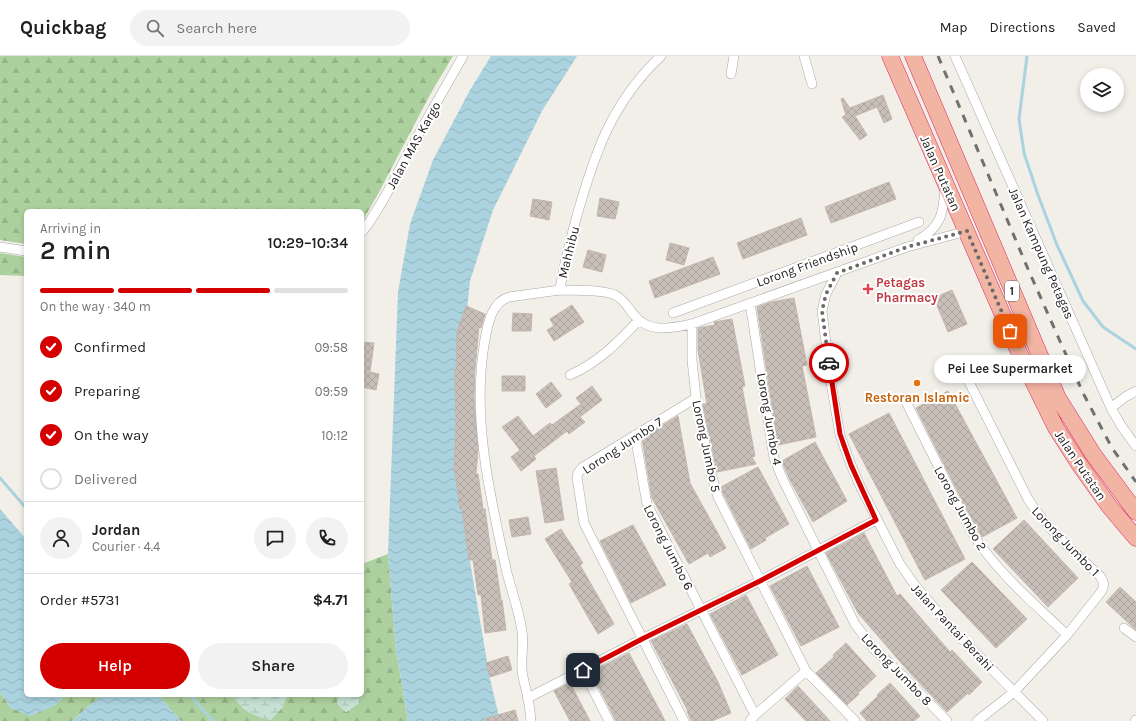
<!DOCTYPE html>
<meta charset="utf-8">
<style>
:root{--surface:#fff;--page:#f2f2f2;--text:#202124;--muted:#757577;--line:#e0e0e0;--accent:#d40000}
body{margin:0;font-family:Karla,sans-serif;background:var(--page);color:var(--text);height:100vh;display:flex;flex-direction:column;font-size:15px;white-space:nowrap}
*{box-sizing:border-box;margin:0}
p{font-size:13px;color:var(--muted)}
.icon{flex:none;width:22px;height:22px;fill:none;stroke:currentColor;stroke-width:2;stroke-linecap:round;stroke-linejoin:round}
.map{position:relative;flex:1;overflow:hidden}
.details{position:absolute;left:24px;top:153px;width:340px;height:488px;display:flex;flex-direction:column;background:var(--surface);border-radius:6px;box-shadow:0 2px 6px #0003}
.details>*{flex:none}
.tools{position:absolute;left:1080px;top:12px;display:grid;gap:8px}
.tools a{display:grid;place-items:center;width:44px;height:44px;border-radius:50%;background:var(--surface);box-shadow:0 2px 6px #0003;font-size:20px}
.pin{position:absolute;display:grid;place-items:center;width:34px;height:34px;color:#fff;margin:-17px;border-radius:8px;box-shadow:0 2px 6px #0006}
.courier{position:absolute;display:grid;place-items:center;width:40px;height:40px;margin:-20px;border:3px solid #d40000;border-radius:50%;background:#fff;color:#222;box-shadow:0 1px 5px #0007}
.bubble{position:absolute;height:28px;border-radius:14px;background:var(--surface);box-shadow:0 2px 6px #0003;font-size:13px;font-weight:600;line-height:28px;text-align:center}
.overview em{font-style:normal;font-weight:600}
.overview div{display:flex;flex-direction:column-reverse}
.overview{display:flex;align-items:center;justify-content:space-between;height:68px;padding:0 16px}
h1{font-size:26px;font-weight:600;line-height:30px}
.bar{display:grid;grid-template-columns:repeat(4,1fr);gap:6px 4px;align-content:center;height:48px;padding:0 16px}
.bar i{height:5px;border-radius:3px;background:var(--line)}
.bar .current{background:var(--accent)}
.bar p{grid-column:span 4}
.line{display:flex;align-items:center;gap:10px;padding:0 16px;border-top:1px solid var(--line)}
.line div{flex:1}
.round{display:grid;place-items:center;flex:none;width:42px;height:42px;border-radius:21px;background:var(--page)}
ol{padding:0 16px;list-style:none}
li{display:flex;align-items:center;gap:12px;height:44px}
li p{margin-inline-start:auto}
li .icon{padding:4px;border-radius:50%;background:var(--accent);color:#fff;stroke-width:4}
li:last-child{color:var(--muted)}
li i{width:22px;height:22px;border:2px solid var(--line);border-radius:50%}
.button{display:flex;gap:8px;margin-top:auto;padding:8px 16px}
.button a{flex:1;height:46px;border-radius:24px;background:var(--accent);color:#fff;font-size:16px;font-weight:600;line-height:46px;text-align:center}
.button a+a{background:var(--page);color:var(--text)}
header{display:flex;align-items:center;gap:24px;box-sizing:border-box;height:56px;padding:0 20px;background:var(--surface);border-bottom:1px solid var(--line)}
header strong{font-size:19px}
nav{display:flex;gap:22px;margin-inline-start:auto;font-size:14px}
.search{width:280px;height:36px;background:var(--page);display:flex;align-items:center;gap:10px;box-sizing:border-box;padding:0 14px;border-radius:22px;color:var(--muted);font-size:15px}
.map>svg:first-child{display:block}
.forest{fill:url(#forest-firs)}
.wetland{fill:url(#wetland-marsh)}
.water{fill:url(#water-waves)}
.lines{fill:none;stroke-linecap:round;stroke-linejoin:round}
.stream{stroke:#aad3df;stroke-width:3}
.building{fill:url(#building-cross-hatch);stroke:#c4b6ab}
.minor-casing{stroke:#a9a9a9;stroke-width:10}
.trunk-casing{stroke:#dc2a67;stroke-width:17}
.minor{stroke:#fff;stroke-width:9}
.trunk{stroke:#f2b4a3;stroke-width:16}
.rail{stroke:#707070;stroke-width:3;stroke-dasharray:8 8;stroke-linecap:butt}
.done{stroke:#6b6a68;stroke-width:4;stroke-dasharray:0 7.2}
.route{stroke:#d40000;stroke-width:5}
.health-dot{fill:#e0444e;stroke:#fff;stroke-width:1.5}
.food-dot{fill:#e8710a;stroke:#fff;stroke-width:1.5}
.labels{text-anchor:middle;stroke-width:4;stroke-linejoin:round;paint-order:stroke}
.shield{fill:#fff;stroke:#646464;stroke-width:1}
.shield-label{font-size:12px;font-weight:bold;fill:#222}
.street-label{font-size:13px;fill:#222;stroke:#fff}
.health-label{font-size:13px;font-weight:bold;fill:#be3a42;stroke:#fff;text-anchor:start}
.food-label{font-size:13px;font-weight:bold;fill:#c56008;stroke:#fff}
</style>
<header>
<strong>Quickbag</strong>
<div class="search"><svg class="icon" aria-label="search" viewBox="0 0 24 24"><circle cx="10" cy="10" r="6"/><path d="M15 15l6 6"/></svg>Search here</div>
<nav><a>Map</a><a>Directions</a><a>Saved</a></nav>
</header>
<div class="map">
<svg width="1136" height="665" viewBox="0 0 1136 665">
<defs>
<pattern id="forest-firs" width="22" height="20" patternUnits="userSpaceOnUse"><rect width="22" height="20" fill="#add19e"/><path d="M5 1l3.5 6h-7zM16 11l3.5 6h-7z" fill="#95b388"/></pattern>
<pattern id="wetland-marsh" width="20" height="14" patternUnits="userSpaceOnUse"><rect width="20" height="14" fill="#c6e0d4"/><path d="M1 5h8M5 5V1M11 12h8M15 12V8" fill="none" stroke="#aac0b6"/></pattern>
<pattern id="water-waves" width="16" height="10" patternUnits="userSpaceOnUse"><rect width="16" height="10" fill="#aad3df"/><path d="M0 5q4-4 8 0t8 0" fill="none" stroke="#92b5bf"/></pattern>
<pattern id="building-cross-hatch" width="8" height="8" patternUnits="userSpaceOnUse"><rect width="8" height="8" fill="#c7bfb8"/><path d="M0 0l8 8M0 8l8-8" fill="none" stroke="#aba49e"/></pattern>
</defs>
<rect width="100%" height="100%" fill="#f2efe9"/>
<path class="forest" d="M0,0H453L432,35L378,138L362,166V155H26V188L0,184Z
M0,197L26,201V220L0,219Z
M388,498L396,594L408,665H181L158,639H227L236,643L244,653L256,659L283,651L287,639H340L337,647L346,656L359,647V639H362V508Z
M0,636L11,652L54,650L66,639H102L72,665H0Z"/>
<path class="wetland" d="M227,639H287L283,651L270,665C262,662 251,659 244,653C236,646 238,644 227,639Z
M340,639H359V647L346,656L337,647Z"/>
<path class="water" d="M491,0H577L542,55L493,154L470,225L459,328L467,488L490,623L500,665H408L396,594L388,498L398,236L410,168L433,104L470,34Z
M0,453L26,483V639H66L54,650L30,660L11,652L0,636Z
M102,639H158L181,665H72Z"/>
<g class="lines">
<path class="stream" d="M1027,0L1019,63L1024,97L1038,139L1057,189L1083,245L1103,271L1136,293
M0,422L26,452
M190,639L213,665"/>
</g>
<path class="building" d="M883,39L892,63L884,67L877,51L855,60L867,79L860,84L842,61L846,59L841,43L843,42L850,52Z
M889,126L896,143L831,167L825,151Z
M600,142L619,146L615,163L597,160Z
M533,143L552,146L549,164L530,160Z
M801,162L807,179L743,203L737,187Z
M670,187L689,192L684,209L666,204Z
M588,194L606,199L602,216L583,211Z
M713,201L720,218L655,242L649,225Z
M952,234L967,268L948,276L934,242Z
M794,242L807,309L802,310L816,381L778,389L757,251L771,246Z
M572,249L584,266L554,285L547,274L554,270L550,263Z
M466,250L485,258L481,272L479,271L475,312L474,342L478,393L476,418H478L483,453H485L492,504H495L501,544H502L506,574L485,577L481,539H478L473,504H469L462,453H460L455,416H454L456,368L455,314H456L457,276Z
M513,257L532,258L531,275H512Z
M732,263L745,330L742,331L755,400L752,401L756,408L717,416L703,348H707L698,294V272L715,269L714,266Z
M362,286L374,287L370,316L379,318L376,334L362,331Z
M502,320H525V335H502Z
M551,326L562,340L546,352L536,338Z
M592,330L602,344L580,361L585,366L569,378L567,375L534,400L536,403L521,415L511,401L520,394L502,371L518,360L533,380L550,367L552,369L581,348L576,342Z
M948,335L1017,462L982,481L965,450L916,352Z
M889,357L965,503L925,524L849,378Z
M678,360L690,427L726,492L710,501L708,497L689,508L652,442L642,382Z
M815,386L847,445L813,466L790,424L782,405Z
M758,411L789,468L765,482L766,484L751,493L724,439L721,431Z
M556,412L564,464L545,467L536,415Z
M528,461L531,478L512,481L509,464Z
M1024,464L1078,522L1048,551L993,493Z
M633,469L666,529L631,547L600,485Z
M561,473L583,507L580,509L614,568L598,578L569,528L572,526L545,483Z
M864,477L897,540L900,538L950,596L952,594L982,626L969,639L968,637L947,656L910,617L858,557L826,497Z
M972,506L1027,563L996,592L941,534Z
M807,510L839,571L801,590L770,530Z
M1120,531L1136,546V574L1106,546Z
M746,539L778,599L742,619L710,558Z
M687,568L718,626L731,657L712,665H691L687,655H688L651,585Z
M846,587L876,620L858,637L859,638L847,649L816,617L834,601L833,599Z
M629,597L660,655L665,665H616L608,649L591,616Z
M508,600L512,614L490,621L486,607Z
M570,627L590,665H570L554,635Z
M890,627L920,660L914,665H867L860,657L878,640L877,639Z
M798,630L830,665H806L785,643Z
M515,654L518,665H485L484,663Z"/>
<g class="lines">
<g class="minor-casing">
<path id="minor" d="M661,0C611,47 594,99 576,163C570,187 563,210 560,234C574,235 603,233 615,239C624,243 628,252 634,259C649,278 671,272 692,268L907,191L967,175
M804,0L812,28
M955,0L1111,352L1122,371L1136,390
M731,18L734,0
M362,176C381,152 394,123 409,96C426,64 445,32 463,0
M918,184C941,171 943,158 945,134
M0,191L26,195
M837,217L826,238L822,255L831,327L840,379L851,409L861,432L900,508L914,528L951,572L1043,665
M750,247L774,402L783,424L855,568L873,592L902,619L947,665
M673,257L919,166
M692,268V304L696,342L711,417L718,441L806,615L855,665
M964,316L1028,443C1047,473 1074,496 1100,520C1104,526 1105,530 1101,536L1067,579L1014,636L977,665
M570,319C599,306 617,287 638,265
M906,346L971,475C996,516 1034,547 1067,579
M1111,352L1125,341L1136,335
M635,379L647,448L755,659
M1124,572L1136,581
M583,614L609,665
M528,642L642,583L760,525L876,464
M531,665C530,658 530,651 528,644C527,634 523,625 522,614C521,601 524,588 522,575C519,555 512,536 507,517C490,441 471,360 485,283C488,267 492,246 509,241L560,234
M684,665L584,467L577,421L578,417L583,411L696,342
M750,665L755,659L806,615
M1135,665L1136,664"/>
</g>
<g class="trunk-casing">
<path id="trunk" d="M890,0L1022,303L1056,372L1079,408L1109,450L1136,482
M913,0L1058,342L1093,398L1136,456"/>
</g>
<use href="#minor" class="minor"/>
<use href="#trunk" class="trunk"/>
<path class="rail" d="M938,0L1028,213L1083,337L1112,392L1136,426"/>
</g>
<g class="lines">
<path class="done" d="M829,307L822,255L826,238L837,217L907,191L967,175L1010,275"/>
<path class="route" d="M583,614L642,583L760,525L876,464L851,409L840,378L829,307"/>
</g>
<path class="health-dot" d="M866 227h4v4h4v4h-4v4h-4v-4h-4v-4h4z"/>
<circle class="food-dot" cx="917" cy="327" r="4"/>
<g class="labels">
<rect class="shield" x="1005" y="225" width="14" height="20" rx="3"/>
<g class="shield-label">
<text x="1012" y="239">1</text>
</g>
<g class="street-label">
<text transform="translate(413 89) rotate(-61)" y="5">Jalan MAS Kargo</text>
<text transform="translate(941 117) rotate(66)" y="5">Jalan Putatan</text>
<text transform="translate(568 196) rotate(-76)" y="5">Mahhibu</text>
<text transform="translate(1042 197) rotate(66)" y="5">Jalan Kampung Petagas</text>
<text transform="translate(807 208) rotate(-20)" y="5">Lorong Friendship</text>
<text transform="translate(770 363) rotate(80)" y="5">Lorong Jumbo 4</text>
<text transform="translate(622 389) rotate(-33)" y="5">Lorong Jumbo 7</text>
<text transform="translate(707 390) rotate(78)" y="5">Lorong Jumbo 5</text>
<text transform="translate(1081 409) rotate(56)" y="5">Jalan Putatan</text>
<text transform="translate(961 452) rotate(61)" y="5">Lorong Jumbo 2</text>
<text transform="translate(1066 485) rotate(46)" y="5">Lorong Jumbo 1</text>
<text transform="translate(669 491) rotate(63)" y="5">Lorong Jumbo 6</text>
<text transform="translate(953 571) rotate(47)" y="5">Jalan Pantai Berahi</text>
<text transform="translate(897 613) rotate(46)" y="5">Lorong Jumbo 8</text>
</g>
<g class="health-label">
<text x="876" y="231">Petagas<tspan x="876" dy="15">Pharmacy</tspan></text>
</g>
<g class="food-label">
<text x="917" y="346">Restoran Islamic</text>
</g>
</g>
</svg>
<div class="tools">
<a><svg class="icon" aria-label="layers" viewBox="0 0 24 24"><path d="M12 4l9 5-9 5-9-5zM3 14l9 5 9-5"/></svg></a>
</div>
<div class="pin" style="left:1010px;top:275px;background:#ea580c"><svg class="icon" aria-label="bag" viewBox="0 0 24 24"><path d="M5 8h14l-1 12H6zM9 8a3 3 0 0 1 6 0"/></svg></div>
<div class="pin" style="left:583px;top:614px;background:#1f2937"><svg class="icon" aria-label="home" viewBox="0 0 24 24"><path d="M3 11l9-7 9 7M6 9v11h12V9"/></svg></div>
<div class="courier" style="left:829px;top:307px"><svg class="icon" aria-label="car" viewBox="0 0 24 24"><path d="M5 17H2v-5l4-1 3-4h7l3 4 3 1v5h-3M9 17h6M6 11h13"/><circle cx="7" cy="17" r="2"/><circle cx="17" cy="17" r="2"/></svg></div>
<div class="bubble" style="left:934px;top:299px;width:152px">Pei Lee Supermarket</div>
<section class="details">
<div class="overview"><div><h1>2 min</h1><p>Arriving in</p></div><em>10:29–10:34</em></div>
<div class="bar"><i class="current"></i><i class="current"></i><i class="current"></i><i></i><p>On the way · 340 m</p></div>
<ol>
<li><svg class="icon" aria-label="check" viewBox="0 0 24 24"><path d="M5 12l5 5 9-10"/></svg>Confirmed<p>09:58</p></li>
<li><svg class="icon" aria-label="check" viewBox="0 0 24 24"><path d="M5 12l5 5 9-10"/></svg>Preparing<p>09:59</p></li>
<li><svg class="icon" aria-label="check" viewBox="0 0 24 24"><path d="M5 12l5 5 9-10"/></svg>On the way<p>10:12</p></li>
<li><i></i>Delivered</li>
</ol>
<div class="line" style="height:72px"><a class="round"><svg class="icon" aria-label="person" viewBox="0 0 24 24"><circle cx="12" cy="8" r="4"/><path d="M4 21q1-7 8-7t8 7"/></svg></a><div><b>Jordan</b><p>Courier · 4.4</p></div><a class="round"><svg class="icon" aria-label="chat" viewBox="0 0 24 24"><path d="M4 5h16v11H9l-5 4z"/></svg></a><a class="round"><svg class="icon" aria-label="phone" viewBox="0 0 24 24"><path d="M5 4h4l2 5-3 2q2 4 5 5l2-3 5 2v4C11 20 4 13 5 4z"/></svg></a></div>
<div class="line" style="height:52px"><div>Order #5731</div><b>$4.71</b></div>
<div class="button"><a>Help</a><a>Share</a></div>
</section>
</div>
